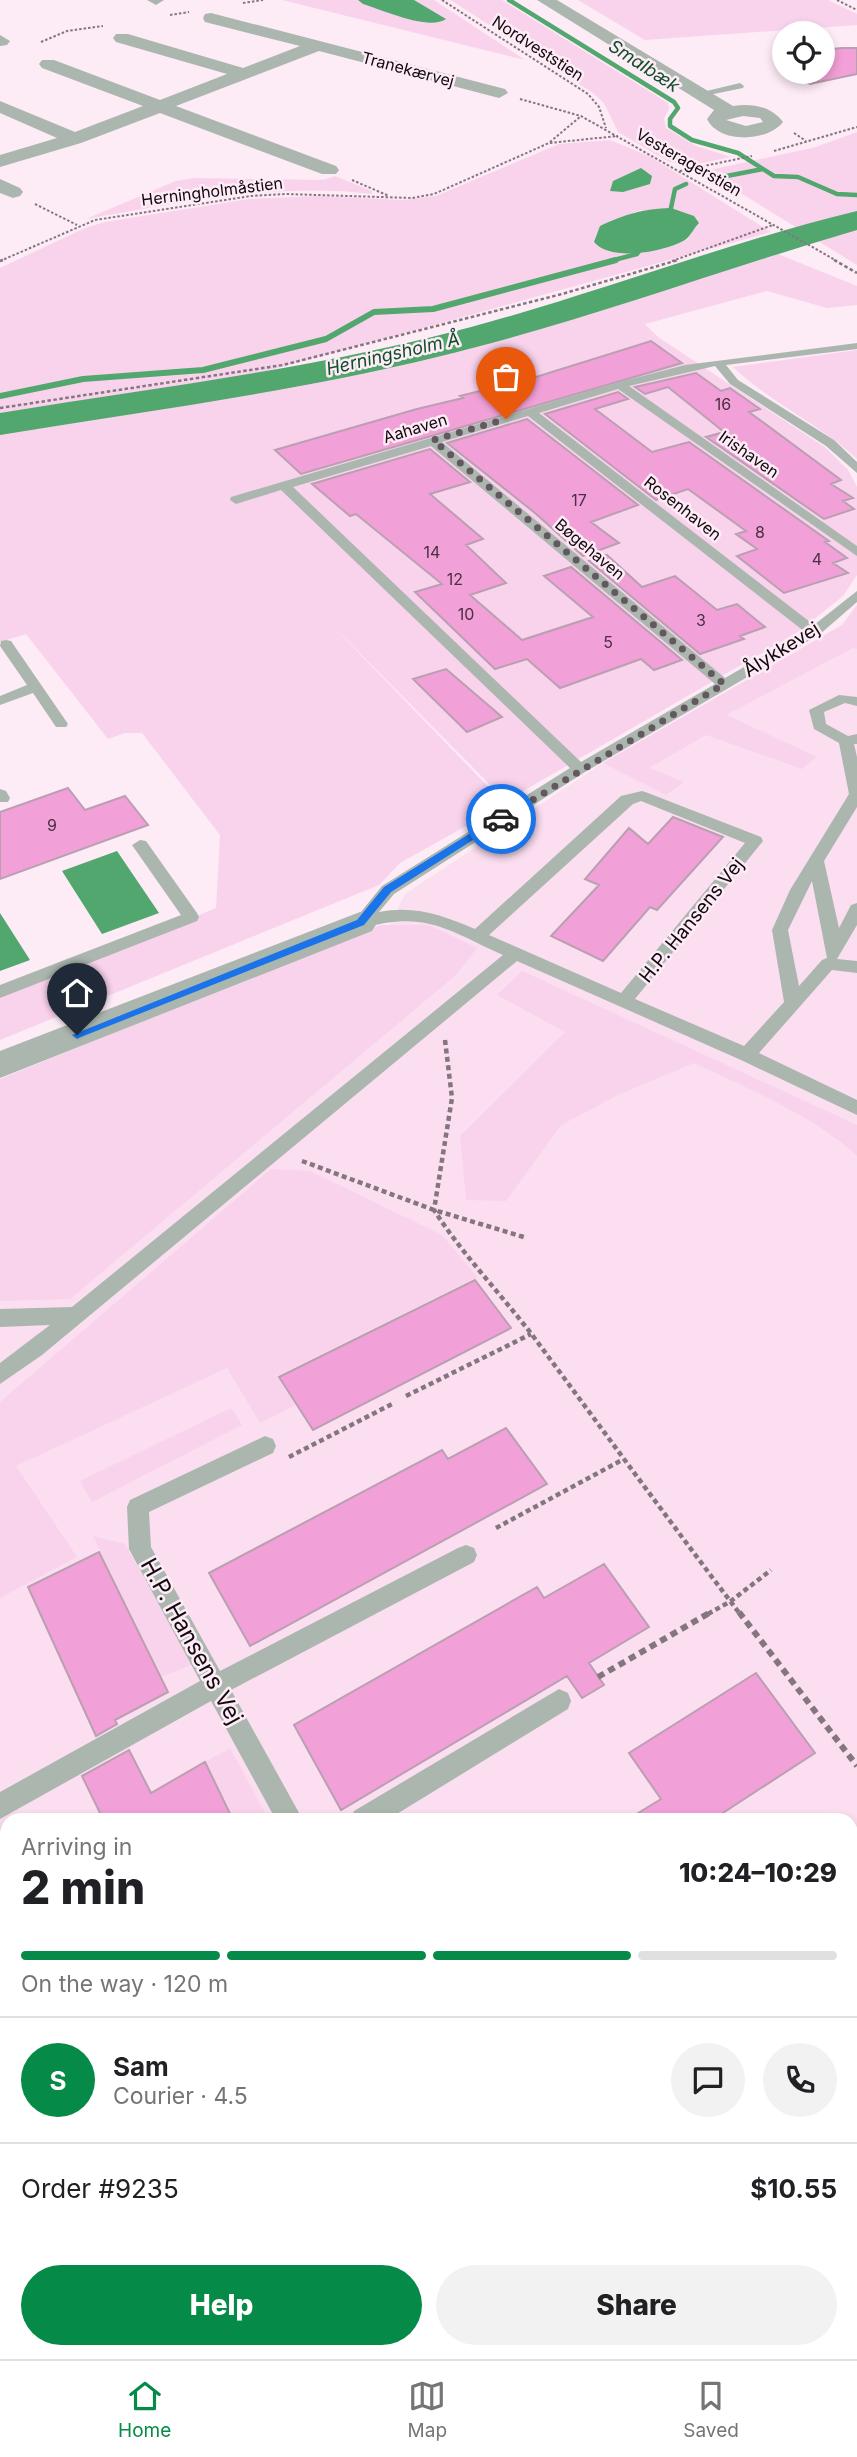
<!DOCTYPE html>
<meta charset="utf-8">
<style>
:root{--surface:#fff;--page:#f2f2f2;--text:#202124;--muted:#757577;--line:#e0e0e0;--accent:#058a47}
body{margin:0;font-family:Inter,sans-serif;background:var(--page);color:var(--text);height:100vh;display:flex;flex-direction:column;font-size:26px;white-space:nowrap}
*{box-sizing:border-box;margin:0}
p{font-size:23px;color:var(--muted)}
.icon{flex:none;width:38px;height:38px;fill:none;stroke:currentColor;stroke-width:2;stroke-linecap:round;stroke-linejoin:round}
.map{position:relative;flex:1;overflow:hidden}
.sheet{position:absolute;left:0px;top:1813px;width:858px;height:546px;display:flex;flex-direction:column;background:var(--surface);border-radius:21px 21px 0 0;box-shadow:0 4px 10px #0003}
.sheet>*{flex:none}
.tools{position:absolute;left:772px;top:21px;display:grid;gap:14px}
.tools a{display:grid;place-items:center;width:63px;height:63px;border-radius:50%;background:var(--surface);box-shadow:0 4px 10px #0003;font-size:35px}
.pin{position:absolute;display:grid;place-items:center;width:60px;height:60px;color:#fff;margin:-72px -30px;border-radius:50% 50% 50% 0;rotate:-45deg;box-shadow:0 0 7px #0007}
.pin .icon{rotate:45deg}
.courier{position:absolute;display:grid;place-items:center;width:70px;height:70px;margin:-35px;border:5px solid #1a73e8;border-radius:50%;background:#fff;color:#222;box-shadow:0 2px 9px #0007}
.head em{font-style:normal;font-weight:800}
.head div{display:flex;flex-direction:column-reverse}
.head{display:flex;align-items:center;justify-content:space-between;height:119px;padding:0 21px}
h1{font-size:46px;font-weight:800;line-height:52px}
.bar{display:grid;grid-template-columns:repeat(4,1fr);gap:10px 7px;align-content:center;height:84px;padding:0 21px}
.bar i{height:9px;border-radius:5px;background:var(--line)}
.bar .selected{background:var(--accent)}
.bar p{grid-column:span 4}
.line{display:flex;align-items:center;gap:18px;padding:0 21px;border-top:2px solid var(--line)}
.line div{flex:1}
.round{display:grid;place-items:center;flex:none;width:74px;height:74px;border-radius:37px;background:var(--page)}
.primary-button{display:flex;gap:14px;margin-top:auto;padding:14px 21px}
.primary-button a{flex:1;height:80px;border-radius:42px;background:var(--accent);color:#fff;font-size:28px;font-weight:800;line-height:80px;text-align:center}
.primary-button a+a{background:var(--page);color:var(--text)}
.tabs{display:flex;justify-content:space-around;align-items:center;height:98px;border-top:2px solid var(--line);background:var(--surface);font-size:19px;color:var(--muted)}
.tabs a{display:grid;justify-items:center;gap:4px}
.tabs .selected{color:var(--accent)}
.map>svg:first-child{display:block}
.built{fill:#fbdef0;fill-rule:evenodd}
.green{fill:#f9d3ec;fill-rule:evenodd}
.water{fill:#51a76d}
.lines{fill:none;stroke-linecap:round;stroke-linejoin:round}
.stream-far1{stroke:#51a76d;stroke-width:4.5}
.stream{stroke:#51a76d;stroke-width:6}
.river{fill:#51a76d;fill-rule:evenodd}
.building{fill:#f2a0d8;stroke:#ba9fb1;stroke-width:2}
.path-far3{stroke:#83767f;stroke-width:2;stroke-dasharray:2.5 2;stroke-linecap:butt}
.path-far2{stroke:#83767f;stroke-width:2.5;stroke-dasharray:3.5 2.5;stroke-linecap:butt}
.path-far1{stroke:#83767f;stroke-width:4.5;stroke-dasharray:5 3.5;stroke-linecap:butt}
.path{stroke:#83767f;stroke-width:6;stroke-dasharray:7 5;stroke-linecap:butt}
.service{fill:#abb7ae;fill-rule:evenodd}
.minor{fill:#abb7ae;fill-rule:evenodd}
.route{fill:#1a73e8}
.done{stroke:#645860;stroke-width:7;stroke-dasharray:0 12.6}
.labels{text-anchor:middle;stroke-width:5;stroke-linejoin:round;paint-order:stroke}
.far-street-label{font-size:16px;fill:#11090f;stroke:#fdebf6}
.number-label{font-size:16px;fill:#492f41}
.far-water-label{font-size:18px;font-style:italic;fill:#0d4e28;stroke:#fdebf6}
.street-label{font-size:19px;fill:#11090f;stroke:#fdebf6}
.near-street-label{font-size:23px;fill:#11090f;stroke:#fdebf6}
</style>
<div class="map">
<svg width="857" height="2359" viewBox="0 0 857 2359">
<rect width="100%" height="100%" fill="#fdebf6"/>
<path class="built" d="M842,625L857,629V2359H0V1090L385,935L405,894L603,763ZM7,1820H850V2352H7Z"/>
<path class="green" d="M282,0H358L363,4L426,23L414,0H434L525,60Z
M451,0H502L668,103L669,109L664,118L666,128L696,146L731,157L693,165L669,162L618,132L604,103L593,93Z
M578,0H828L857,14V25L645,40Z
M857,132V265L705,171L816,147Z
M610,140L651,157L771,232L234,380L0,415V268L85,228L105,222L249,199L318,196L403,200L436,196L559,144ZM640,210L698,223L687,240L637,254L600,226Z
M335,176L372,191V194C276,182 180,203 86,219L176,181L195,178L323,180Z
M778,254L857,286V305L827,308L767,291L645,324L658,337L826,448L848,470L857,487V575L843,596L798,632L506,801L323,616L505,804L400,863L379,885L0,1040V998L216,908L220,835L142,733H125L108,739L26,634L0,642V433L288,384L621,302Z
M857,350V459C819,424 771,403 733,367Z
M857,605V649L853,648L726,715L817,757L802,769L706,735L649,768L684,782L666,795L603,763L842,625Z
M380,925H429L477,948L456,975L70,1299L0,1301V1079Z
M522,971L857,1125V1156C816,1117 745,1087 694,1063L620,1094L561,1125L506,1201L466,1200L460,1136L565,1032L497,995Z
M271,1169L310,1171L442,1235L477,1277L277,1376L295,1405L260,1423L227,1368L16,1466L77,1557L0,1598V1402Z
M231,1408L242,1425L92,1502L80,1481Z
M93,1536L125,1544L192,1665L160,1677Z
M230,1748L269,1820H233L205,1762Z
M364,2352H541L525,2359H354Z"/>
<path class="water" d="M358,0H414L446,19C428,31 383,10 363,4Z
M641,168L652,176L650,184L623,192L610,191L613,181Z
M671,208L694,216L699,223C694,228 690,237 685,240C665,252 610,262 594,242L600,226C626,214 642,209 671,208Z
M117,851L159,913L102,934L62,871Z
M0,913L30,960L0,971Z"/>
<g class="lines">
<path class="stream-far1" d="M509,0L674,102L678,108L670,119V126L692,140L738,153L774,176L798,177L837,194L857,195
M711,179L763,169
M665,217L671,208L675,189L686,184
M610,261L637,254L643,246"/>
<path class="stream" d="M0,396L83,379L203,370L326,339L374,312L433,309L616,260"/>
<path class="river" d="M857,211V230C717,271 579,323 437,357C293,392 146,411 0,435V413C144,389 290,372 432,337C576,302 713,246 857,211Z"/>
</g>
<path class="building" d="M842,48H857V74L810,84L788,72H822V50Z
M651,341L682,363L301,474L275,450L417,409L463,398L460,396L536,377Z
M696,373L721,391L730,388L760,409L749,412L841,480L831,484L853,498L843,501L854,509L824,519L706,437L724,432L668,387L645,394L635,387Z
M618,392L628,399L595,409L652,452L689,442L829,541L825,542L847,558L833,563L848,573L784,593L737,556L757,549L736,534L746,531L688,489L656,500L545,414Z
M527,419L638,505L591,522L619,543L583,556L535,513L447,443Z
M430,449L470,482L430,494L483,539L466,545L506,583L470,595L522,640L593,617L544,576L571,567L682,660L654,670L641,659L560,688L527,659L495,669L415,592L442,584L356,514L350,516L312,484Z
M607,555L642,587L675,576L717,610L737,604L765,627L740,636L744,639L700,654L589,561Z
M446,669L502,717L467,732L413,679Z
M68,788L85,810L125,796L148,825L0,879V812Z
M673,817L723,837L657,910L650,907L603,961L551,936L599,885L585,879L629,828L648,844Z
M475,1280L511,1328L313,1430L279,1377Z
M506,1428L547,1484L250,1646L209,1573L442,1450L448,1459Z
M99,1552L168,1692L115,1720L117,1724L96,1736L28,1587Z
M604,1564L649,1627L589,1663L604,1685L582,1698L567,1676L341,1810L294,1725L537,1587L544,1598Z
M756,1673L815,1753L712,1820H627L661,1799L629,1753Z
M129,1750L151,1793L205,1762L233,1820H102L103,1819L82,1776Z"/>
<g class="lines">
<path class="path-far3" d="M442,0L588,94L599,107L606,128
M837,0L857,10
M243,3L263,0
M170,15L189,12
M41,42L67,31L103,26
M520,99L581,116L837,261
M794,133L806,141
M550,142L581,116
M774,151L857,127
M680,171L752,156
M352,180L389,196
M35,204L77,225
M0,261L95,220L251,196L286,194L412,198L434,194L549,143L618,136
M672,261L773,225"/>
<path class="path-far2" d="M834,260L857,273
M0,261L3,260
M0,408L283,365L562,294L678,260"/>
<path class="path-far1" d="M445,1040L452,1098L434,1210C463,1255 500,1293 533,1336C602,1429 670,1522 740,1614
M302,1161L434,1210L527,1238
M406,1396L531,1334
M289,1457L394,1403
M496,1528L622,1460
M708,1614L731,1601L771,1570"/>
<path class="path" d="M739,1612L857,1766
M598,1677L711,1612
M850,1942L857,1952
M850,2003L857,1999
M850,2111L856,2107"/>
<path class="service" d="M740,83L744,86L743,88L699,97L694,94Z
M857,343V349L726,365L738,380L834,440L857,462V473L826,446L730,384L715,366L629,386L857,546V556L618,389L539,413L814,625L857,591V602L819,635L585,772L394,894L379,912C415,905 442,915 475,929L621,796L642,791L648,793L761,837L763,841L635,999L744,1046L784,1002L772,930L790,890L849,794L839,743L814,729L809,710L839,695L857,697V706L845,703L824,712L826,724L848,736L857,734V744H854L857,757V807L824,861L839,928L851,905L857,903V925L837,959L857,961V973L832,970L759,1053L857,1100V1115L741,1060L517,961L42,1355L0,1384V1363L50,1325L0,1327V1309L72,1307L503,955C445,929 425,910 360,929L352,923L382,886L570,768L281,490L236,504L230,500L231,497L616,383L685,365ZM528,416L805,632L725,678L442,442ZM431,446L715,684L581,762L293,487ZM641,801L745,843L621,993L489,935L633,804ZM812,881L827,958L822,960L799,986L788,930Z
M6,640L11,641L68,724L66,727H56L33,693L0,705V696L27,685L0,646L1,641Z
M0,789L6,791L10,798L8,802H0Z
M140,840L146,841L197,913L199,917L197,921L0,998V985L181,915L132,845Z
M265,1436L273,1439L276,1446L273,1453L149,1512L151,1547L220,1671L458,1548L466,1545L474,1548L477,1555L474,1562L231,1690L303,1820H276L211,1701L0,1819V1792L200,1681L129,1549L127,1507L130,1500Z
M559,1689L568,1693L571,1701L568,1709L387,1820H350L354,1811Z
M0,1852L7,1855V1894L0,1891Z
M195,2352H225L228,2359H198Z
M543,2352H583L580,2359H540Z"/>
<path class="minor" d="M147,0H164L156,5Z
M537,0H557L733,106C752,103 771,106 783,122C768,142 719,144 707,119L714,110ZM743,116L760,118L763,122L746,126L726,120Z
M211,13L505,89L508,93L499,98L319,51L176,106L336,166L339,170L336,174H322L160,113L81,143L0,167V155L57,138L0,113V101L75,132L143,106L42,68L39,64L42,60H54L160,100L227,74L116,42L113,38L116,34H128L243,68L300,46L205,22L203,18L205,14Z
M0,35L10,41L7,45L0,46Z
M0,179L20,188L23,192L20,196L13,198L0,193Z
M360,912L372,915L377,923L372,931L0,1078V1051Z"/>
</g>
<path class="route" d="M498,816L506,819L391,892L364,925L81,1037L77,1039L72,1035L357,920L384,887Z"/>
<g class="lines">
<path class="done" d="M501,819L724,684L433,440L506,419"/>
</g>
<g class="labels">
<g class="far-street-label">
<text transform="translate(538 48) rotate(33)" y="6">Nordveststien</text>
<text transform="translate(408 69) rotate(15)" y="6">Tranekærvej</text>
<text transform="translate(689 162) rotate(30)" y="6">Vesteragerstien</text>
<text transform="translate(212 191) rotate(-7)" y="6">Herningholmåstien</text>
<text transform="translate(415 428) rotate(-17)" y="6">Aahaven</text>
<text transform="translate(749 454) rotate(35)" y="6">Irishaven</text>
<text transform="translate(683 508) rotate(38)" y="6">Rosenhaven</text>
<text transform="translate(590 549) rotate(40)" y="6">Bøgehaven</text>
</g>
<g class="number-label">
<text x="723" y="410">16</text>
<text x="579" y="506">17</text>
<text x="760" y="538">8</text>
<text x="432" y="558">14</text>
<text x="817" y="565">4</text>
<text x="455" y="585">12</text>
<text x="466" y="620">10</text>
<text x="701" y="626">3</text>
<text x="608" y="648">5</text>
<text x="52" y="831">9</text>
</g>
<g class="far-water-label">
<text transform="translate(644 66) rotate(33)" y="6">Smalbæk</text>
<text transform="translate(393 354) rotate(-13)" y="6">Herningsholm Å</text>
</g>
<g class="street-label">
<text transform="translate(781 649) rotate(-32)" y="7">Ålykkevej</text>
<text transform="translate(691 920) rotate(-51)" y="7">H.P. Hansens Vej</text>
</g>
<g class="near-street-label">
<text transform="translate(192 1641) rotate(61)" y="8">H.P. Hansens Vej</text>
</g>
</g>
</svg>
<div class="tools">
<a><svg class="icon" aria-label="locate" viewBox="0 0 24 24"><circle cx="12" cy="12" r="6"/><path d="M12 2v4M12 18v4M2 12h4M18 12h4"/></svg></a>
</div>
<div class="pin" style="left:506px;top:419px;background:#ea580c"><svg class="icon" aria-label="bag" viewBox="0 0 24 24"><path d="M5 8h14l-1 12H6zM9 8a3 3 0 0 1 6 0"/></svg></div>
<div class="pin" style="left:77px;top:1035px;background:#1f2937"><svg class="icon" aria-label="home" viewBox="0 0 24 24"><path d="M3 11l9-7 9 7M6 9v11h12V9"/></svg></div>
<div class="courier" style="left:501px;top:819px"><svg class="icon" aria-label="car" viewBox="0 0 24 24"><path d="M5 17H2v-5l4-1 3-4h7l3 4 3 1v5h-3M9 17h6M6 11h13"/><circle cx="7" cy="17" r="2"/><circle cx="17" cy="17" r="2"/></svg></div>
<section class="sheet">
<div class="head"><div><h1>2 min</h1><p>Arriving in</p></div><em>10:24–10:29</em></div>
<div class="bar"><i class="selected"></i><i class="selected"></i><i class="selected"></i><i></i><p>On the way · 120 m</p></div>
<div class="line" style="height:126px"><b class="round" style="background:var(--accent);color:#fff">S</b><div><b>Sam</b><p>Courier · 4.5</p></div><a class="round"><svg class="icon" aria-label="chat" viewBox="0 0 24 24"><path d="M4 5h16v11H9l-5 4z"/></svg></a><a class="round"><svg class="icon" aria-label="phone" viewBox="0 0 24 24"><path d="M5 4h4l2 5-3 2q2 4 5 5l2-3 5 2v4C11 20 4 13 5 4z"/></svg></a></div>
<div class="line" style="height:91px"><div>Order #9235</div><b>$10.55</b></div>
<div class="primary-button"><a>Help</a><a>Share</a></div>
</section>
</div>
<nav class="tabs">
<a class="selected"><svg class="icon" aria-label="home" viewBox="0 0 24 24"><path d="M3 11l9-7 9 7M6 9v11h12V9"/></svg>Home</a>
<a><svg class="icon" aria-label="map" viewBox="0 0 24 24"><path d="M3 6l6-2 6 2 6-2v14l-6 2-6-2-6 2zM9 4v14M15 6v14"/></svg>Map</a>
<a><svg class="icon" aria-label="saved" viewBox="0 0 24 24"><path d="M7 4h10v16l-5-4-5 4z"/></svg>Saved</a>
</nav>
